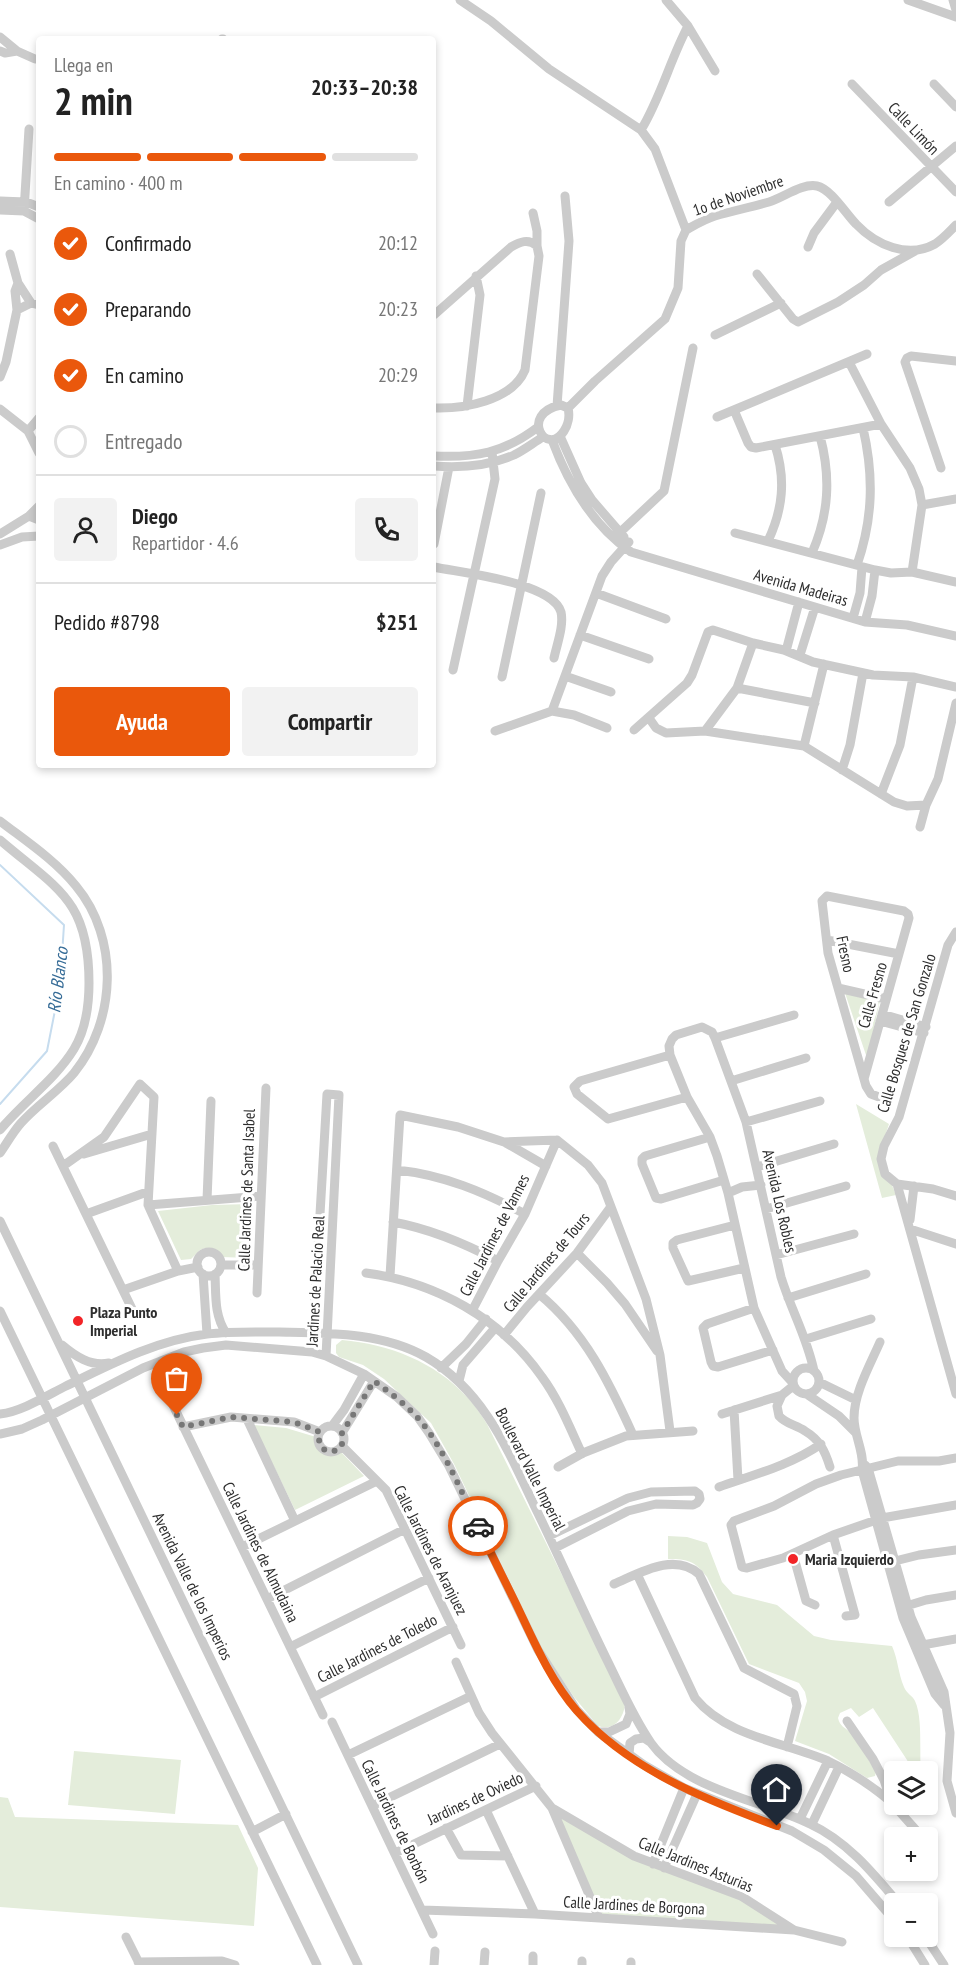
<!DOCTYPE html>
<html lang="es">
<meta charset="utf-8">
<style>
:root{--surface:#fff;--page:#f2f2f2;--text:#222;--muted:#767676;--line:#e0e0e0;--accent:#ea580c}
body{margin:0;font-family:"PT Sans Narrow",sans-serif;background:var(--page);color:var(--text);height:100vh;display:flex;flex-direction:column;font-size:22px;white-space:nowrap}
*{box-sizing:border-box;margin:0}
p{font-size:20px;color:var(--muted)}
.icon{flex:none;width:33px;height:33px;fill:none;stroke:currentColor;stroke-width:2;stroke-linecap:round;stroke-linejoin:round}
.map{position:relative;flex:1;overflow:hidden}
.sheet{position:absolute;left:36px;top:36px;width:400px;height:732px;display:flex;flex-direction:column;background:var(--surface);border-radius:6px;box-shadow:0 3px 9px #0003}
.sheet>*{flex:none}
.tools{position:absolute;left:884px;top:1761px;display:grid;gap:12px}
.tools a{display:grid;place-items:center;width:54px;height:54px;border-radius:6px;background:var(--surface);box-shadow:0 3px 9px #0003;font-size:30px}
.pin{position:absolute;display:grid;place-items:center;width:51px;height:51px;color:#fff;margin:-62px -26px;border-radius:50% 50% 50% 0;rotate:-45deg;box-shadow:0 0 6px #0007}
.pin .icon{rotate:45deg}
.courier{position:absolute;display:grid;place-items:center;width:60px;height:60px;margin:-30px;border:4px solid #ea580c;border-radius:50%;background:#fff;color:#222;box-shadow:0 2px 8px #0007}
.summary em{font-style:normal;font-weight:600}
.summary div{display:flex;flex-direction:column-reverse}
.summary{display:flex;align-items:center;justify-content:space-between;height:102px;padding:0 18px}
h1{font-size:39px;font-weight:600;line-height:45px}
.bar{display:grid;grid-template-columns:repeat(4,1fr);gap:9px 6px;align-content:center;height:72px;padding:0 18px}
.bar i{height:8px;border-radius:4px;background:var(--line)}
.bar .selected{background:var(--accent)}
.bar p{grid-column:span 4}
.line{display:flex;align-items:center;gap:15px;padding:0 18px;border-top:2px solid var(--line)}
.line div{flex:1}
.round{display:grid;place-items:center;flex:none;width:63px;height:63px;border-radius:6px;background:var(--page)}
ol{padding:0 18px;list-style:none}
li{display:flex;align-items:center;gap:18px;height:66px}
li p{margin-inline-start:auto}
li .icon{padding:6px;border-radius:50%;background:var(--accent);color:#fff;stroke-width:4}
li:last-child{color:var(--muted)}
li i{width:33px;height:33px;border:3px solid var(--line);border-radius:50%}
.cta{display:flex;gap:12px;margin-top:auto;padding:12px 18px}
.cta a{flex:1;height:69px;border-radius:6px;background:var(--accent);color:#fff;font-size:24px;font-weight:600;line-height:69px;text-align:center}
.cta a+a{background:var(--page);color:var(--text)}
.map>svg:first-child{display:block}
.green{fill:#e4eddb}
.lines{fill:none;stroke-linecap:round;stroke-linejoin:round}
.stream{stroke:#c6dcee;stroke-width:2}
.minor{stroke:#cbcbcb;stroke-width:9}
.done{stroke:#777;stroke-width:6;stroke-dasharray:0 10.8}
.route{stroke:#ea580c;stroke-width:8}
.poi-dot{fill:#f22427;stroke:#fff;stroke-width:2}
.labels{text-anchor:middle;stroke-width:6;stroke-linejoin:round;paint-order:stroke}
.street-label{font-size:16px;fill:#2e2e2e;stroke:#fff}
.poi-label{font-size:16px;font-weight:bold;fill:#2e2e2e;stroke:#fff;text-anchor:start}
.water-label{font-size:18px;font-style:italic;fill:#366c97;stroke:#fff}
</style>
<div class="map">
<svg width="956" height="1965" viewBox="0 0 956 1965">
<rect width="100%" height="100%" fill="#fff"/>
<path class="green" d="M845,993L880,1001L867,1058Z
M856,1104L889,1124L879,1154L896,1195L882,1198Z
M251,1204L249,1258L222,1257L211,1249L205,1248L200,1250L191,1259L181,1260L158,1211L212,1205Z
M342,1340C389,1344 435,1362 467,1397C475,1405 481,1415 487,1424L625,1702C625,1717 614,1732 598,1726L574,1697L543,1651L454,1464L431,1423L384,1379L363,1365L339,1357L336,1353V1345Z
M254,1425L286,1428L316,1437C317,1452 327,1457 341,1452L364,1476L295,1510Z
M668,1536L687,1537L707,1543L722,1582L733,1594L777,1605L814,1636L831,1640L892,1646C898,1659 898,1673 904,1687C906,1693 913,1696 915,1701C923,1718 919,1752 921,1771H912L907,1760L873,1708L859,1717L851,1708L840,1713L838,1718C840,1727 845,1727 851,1733C860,1745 868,1759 876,1772L875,1776L867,1778L829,1754L795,1741L807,1701L805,1692L799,1683L749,1664L707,1577C695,1561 688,1559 668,1559Z
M74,1751L181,1760L175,1814L68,1805Z
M0,1797L8,1798L15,1817L238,1825L258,1868L254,1926L0,1907Z
M554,1811L633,1858L740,1897L788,1928L602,1914Z"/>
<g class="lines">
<path class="stream" d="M0,865L64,925L60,985L47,1051L0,1104"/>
<path class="minor" d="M460,0L491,21L549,69L641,130L655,149L686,230
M666,0L688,26L715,71
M908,0L956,17
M953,0L956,10
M0,37L17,51
M222,39H223
M0,51L5,53L17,51L35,59
M852,84L956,192
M934,84L956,107
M641,130C661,97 670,60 688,26
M0,201L26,202L39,207
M889,202L956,146
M0,210L24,211L39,219
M24,211L29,129
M533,213L537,231V246
M808,247L814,233L837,202
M757,274L793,319L798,322L838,302L864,285L881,270L915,251
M18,283L31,303
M17,310L31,303L39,305
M434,315L511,247C520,242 528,238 537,246L539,256L525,370C512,401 463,409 434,408
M715,335L781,303
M849,362L881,424L910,468L919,489L922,505L912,572
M0,377L6,362L17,310L15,291L18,283L10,254
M561,405L568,408C570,416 568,425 564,431C547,458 518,414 561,405Z
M467,406L480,295L476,276
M557,406L569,241L565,196
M568,408L595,381L665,319L678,288L681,241L686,230C695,225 705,219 715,216C733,211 751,207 769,202C783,198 802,183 817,186C831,189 846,214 856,224C876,245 908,259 935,244C943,239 950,231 956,225
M0,409L28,431L39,453
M734,410L748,443L751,447L756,448L881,424
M717,417L867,354
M28,431L39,418
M560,436L581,483L592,500L624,537
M552,440C568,483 592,525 631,552L865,622L907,625L956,636
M434,456C475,458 504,453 538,427
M434,466C460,468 489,466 514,455C524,450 533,443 543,437
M941,468L905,362L907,358L911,356L956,361
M922,505L956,499
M29,516L39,506
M735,533L875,570L891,573L912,572L956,582
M0,534L29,516L39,520
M614,538L664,491L693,348
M768,541C783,509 786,479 775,445
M434,544L449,467
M0,545L22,537L39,536
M812,553C829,514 831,477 820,436
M857,565C873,519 874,476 863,428
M434,567C462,573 552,582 561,612C564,626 557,644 554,658
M596,593L666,619
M853,618L860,593L862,567
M865,622L872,596L875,570
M580,635L649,659
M786,651L799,602
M800,655L815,607
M453,670L495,479L492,452
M565,676L611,692
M502,677L541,493
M737,688L815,703
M552,711L602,576L611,562L629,542
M649,718L656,728L666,733L705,731L804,746L894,802L907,806L926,805
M634,730L687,683L692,675L708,632L713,630L753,643L784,650L813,662L873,675L913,677L956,687
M495,731L552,711L574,715L607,728
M705,731L737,688L753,643
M804,746L824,664
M842,770L850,745L863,673
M881,794L900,745L913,677
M0,821C26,841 55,860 76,886C120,939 116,1021 74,1073C59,1091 37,1105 21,1123C13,1132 7,1143 0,1153
M920,827L926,805L938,779L956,703
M0,840C57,889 89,899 89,983C89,1006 86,1029 74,1049C55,1080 23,1102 0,1130
M956,932L948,945L899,1117L884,1146L881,1159L885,1174L897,1184L933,1189L956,1196
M827,940L899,954
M838,988L886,999
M882,1014L926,1027
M880,1021L924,1033
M715,1038L794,1015
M670,1055L580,1081L574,1087L577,1094L608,1119L687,1097
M864,1079L909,918L908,914L904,911L827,896L822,901L828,953L866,1086L871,1094L879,1097
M731,1081L806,1058
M746,1122L820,1101
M710,1137L645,1156L642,1159V1164L656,1198L661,1199L724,1180
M557,1140L588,1165L602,1183L646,1299L660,1355L670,1431
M506,1143L546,1166
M53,1146L134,1313
M84,1154L152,1134
M63,1166L104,1137L140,1084L154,1097L148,1205L178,1271
M757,1167L834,1144
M397,1170C444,1175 484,1192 525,1214
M897,1184L956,1394
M728,1193L742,1187L761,1185
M207,1200L211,1101
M148,1205L261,1196
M766,1209L846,1186
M86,1214L147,1192
M910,1220L914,1186
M0,1221L358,1965
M393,1222C431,1229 464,1243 498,1261
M735,1225L677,1240L673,1243V1248L688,1281L744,1268
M910,1229L956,1244
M197 1264a12 12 0 1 1 24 0a12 12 0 1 1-24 0Z
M577,1253L607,1283L625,1304L657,1351
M776,1255L854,1234
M221,1265H258
M366,1273C435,1282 501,1318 542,1377C559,1400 570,1428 582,1454
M203,1274L207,1334
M215,1274C216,1295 214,1315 226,1333
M390,1276L400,1115L458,1127L504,1142L557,1140
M123,1290L178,1271L198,1267
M257,1293L266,1088
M539,1294C585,1332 609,1382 633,1435
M788,1298L866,1274
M754,1308L707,1324L703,1328L711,1362L713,1366L718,1367L773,1350
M0,1311L317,1965
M472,1311L498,1261L525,1214L557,1140
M504,1335L527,1307L577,1253L610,1208
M806,1339L871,1319
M880,1342C870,1365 854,1393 854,1418C854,1436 865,1453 862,1470L903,1618L935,1694L944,1705
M62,1345C75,1356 91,1367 109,1363
M312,1352L327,1094L339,1095L326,1356
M793 1381a13 13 0 1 1 26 0a13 13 0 1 1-26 0Z
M441,1368L466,1344L486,1319
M459,1381L463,1365L495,1328
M792,1382L782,1371L754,1308L728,1193L717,1156L710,1137L687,1097L670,1055L669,1046L672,1039L676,1035L702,1027L712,1032L715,1038L746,1122L781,1277C791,1310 807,1337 814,1371
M819,1382L856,1400
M782,1395L777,1406L779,1416C786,1424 796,1425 805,1431C820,1440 825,1451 830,1467
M808,1395L839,1416L855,1432
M172,1403L323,1715
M734,1410L738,1480
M0,1414C21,1412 48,1395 66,1386C111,1364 157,1340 207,1334C231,1331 255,1332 279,1332C328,1333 382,1332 426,1357C483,1390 507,1448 534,1505C559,1556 581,1607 606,1658C620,1686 633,1717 651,1743C685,1790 761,1800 810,1824C847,1841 873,1873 899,1904
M722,1414L782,1395L793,1386
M247,1419L295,1521
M332,1426L344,1410L364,1374
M318 1439a13 13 0 1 1 26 0a13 13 0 1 1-26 0Z
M183,1427L231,1417L294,1422L320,1432
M342,1433L374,1381
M0,1434L22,1429L42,1420L143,1368L184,1352L203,1348L226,1345L312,1352L326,1356L364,1374L397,1397L417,1416L429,1433L449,1466L538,1650L576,1709L598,1732L644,1765L684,1788L792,1831L824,1850L856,1876L894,1920
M342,1446L386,1490L461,1645
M956,1458L939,1461H898L841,1475L816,1484L774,1506L734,1521L731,1525L742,1567L747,1568L783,1558L833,1535L882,1518L956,1505
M865,1465L868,1468L911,1617L944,1692L950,1733L947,1781L956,1813
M558,1467L583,1453L626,1436L693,1431
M719,1487C753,1475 791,1465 821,1444
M833,1535L855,1615L846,1616
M549,1536L628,1498L651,1492L695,1491L699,1494L700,1499L697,1503L693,1505L656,1504L628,1511L555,1548
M242,1547L377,1481
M793,1554L806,1601L815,1605
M891,1562L919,1555L956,1550
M637,1574L695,1698C727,1737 784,1742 828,1761C851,1772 872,1786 891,1802
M614,1584C640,1573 674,1552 699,1574L744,1668L794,1694L797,1706L787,1747
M267,1599L405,1529
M903,1607L926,1600L956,1595
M917,1646L956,1639
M290,1647L429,1578
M456,1662L479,1713L492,1733L552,1808L634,1856L741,1896L794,1930
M314,1697L453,1627
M847,1721L873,1759L884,1780L891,1802L923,1838
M332,1722L433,1934
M598,1732H609L626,1724L630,1714L629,1707
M629,1754L630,1743L636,1739L644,1738L650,1742
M348,1755L471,1696
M372,1806L500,1744
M552,1808L599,1918
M486,1810L535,1914
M800,1819L828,1761
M812,1824L839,1767
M446,1828L461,1855L508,1856
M252,1832L286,1814
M395,1853L536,1786
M653,1864L684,1788
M664,1868L697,1794
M422,1910L535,1914L794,1930L842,1942
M907,1936L925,1965
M925,1936L944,1965
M126,1937L140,1965
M138,1962L222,1961L235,1965
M434,1965L435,1951
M484,1965L485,1952
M533,1965V1956
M582,1965V1961
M631,1965V1962"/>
</g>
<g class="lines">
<path class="done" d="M177,1415L183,1427L231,1417L294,1422L320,1432C315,1449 330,1458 342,1446V1433L374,1381C389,1392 404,1403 417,1417C444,1447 460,1490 478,1526"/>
<path class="route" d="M478,1526C491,1554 505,1581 518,1608C535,1644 551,1681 577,1711C628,1769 706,1800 777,1826"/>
</g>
<g class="poi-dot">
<circle cx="78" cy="1321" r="6"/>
<circle cx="793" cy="1559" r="6"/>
</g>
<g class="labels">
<g class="street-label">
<text transform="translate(914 128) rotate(46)" y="6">Calle Limón</text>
<text transform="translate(738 195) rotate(-19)" y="6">1o de Noviembre</text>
<text transform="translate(801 587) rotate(16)" y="6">Avenida Madeiras</text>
<text transform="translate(846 954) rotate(78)" y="6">Fresno</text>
<text transform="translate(872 995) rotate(-74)" y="6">Calle Fresno</text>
<text transform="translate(906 1033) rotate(-73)" y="6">Calle Bosques de San Gonzalo</text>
<text transform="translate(246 1190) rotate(-88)" y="6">Calle Jardines de Santa Isabel</text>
<text transform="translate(780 1201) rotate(77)" y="6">Avenida Los Robles</text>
<text transform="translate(494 1235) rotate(-63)" y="6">Calle Jardines de Vannes</text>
<text transform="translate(546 1262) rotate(-50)" y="6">Calle Jardines de Tours</text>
<text transform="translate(315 1281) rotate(-87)" y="6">Jardines de Palacio Real</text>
<text transform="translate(531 1469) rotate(63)" y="6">Boulevard Valle Imperial</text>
<text transform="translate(431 1550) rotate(63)" y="6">Calle Jardines de Aranjuez</text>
<text transform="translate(261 1552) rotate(64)" y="6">Calle Jardines de Almudaina</text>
<text transform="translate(193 1586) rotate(64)" y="6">Avenida Valle de los Imperios</text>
<text transform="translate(377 1648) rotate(-27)" y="6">Calle Jardines de Toledo</text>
<text transform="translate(475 1798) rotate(-25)" y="6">Jardines de Oviedo</text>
<text transform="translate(396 1821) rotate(64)" y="6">Calle Jardines de Borbón</text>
<text transform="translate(696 1864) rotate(22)" y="6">Calle Jardines Asturias</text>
<text transform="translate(634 1905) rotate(3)" y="6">Calle Jardines de Borgona</text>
</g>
<g class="poi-label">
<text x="90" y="1318">Plaza Punto<tspan x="90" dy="18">Imperial</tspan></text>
<text x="805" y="1565">Maria Izquierdo</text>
</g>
<g class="water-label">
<text transform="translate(58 980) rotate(-83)" y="6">Río Blanco</text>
</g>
</g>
</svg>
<div class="tools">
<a><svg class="icon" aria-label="layers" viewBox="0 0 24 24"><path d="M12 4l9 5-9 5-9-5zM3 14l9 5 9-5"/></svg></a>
<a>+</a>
<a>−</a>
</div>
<div class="pin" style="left:177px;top:1415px;background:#ea580c"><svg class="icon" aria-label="bag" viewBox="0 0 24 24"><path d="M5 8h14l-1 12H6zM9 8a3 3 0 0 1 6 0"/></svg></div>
<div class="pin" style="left:777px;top:1826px;background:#1f2937"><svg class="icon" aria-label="home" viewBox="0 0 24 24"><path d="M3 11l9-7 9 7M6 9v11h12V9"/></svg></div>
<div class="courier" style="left:478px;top:1526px"><svg class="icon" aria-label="car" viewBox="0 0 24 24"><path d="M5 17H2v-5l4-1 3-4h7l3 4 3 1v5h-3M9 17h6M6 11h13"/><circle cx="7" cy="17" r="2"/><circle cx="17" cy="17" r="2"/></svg></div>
<section class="sheet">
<div class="summary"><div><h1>2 min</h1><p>Llega en</p></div><em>20:33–20:38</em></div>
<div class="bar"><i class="selected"></i><i class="selected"></i><i class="selected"></i><i></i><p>En camino · 400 m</p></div>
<ol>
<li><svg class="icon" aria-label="check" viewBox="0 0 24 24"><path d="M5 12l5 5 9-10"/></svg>Confirmado<p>20:12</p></li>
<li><svg class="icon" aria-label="check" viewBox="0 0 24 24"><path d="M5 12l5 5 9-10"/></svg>Preparando<p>20:23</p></li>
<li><svg class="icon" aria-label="check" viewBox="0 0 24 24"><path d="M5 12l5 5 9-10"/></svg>En camino<p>20:29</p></li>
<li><i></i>Entregado</li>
</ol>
<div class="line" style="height:108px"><a class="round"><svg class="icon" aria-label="person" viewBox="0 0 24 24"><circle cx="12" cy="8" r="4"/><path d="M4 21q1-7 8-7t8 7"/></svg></a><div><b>Diego</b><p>Repartidor · 4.6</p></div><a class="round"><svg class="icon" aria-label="phone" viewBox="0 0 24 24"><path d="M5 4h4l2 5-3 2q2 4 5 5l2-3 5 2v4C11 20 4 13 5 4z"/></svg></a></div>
<div class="line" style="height:78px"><div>Pedido #8798</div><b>$251</b></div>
<div class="cta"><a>Ayuda</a><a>Compartir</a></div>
</section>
</div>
